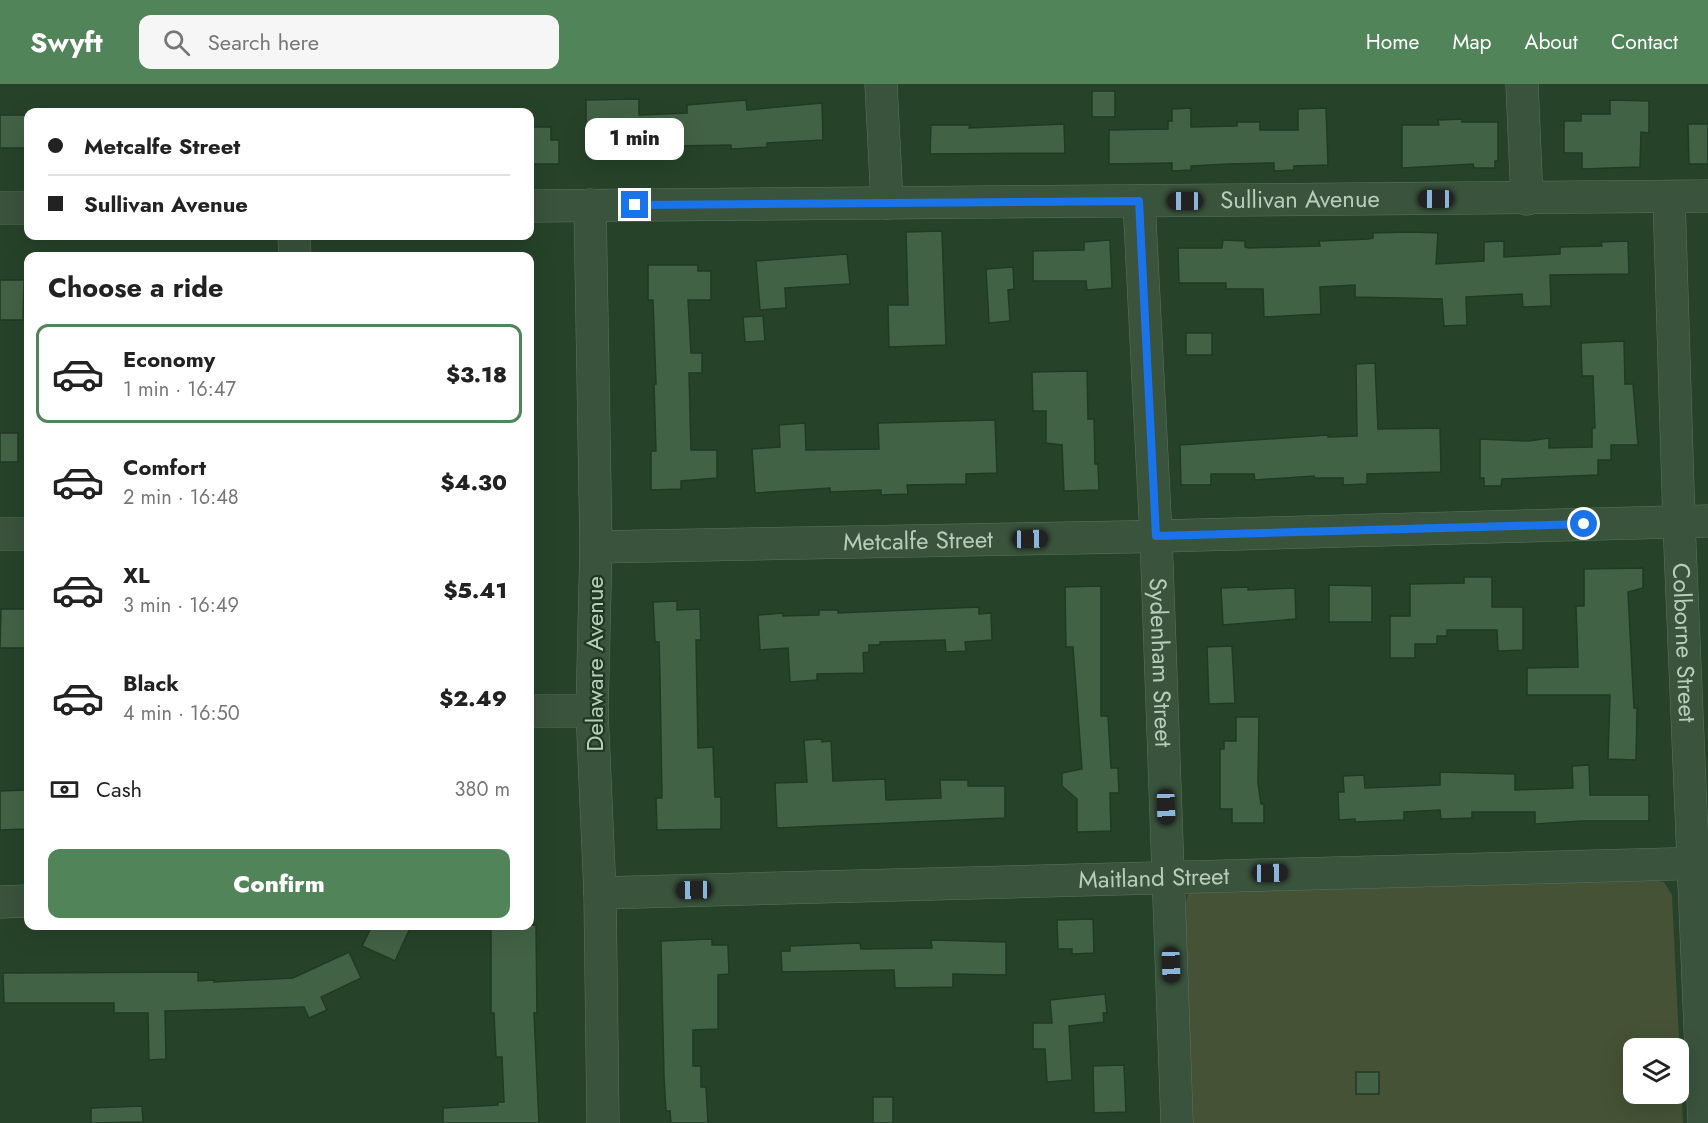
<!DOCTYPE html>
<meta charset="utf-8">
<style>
:root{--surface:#fff;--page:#f6f6f6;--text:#222;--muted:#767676;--line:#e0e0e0;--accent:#528459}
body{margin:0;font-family:Jost,sans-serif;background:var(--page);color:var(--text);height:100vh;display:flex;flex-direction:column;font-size:22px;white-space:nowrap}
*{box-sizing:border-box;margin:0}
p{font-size:20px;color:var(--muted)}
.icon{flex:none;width:33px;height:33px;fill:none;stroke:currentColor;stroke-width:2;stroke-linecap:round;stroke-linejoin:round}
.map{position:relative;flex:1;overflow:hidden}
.panel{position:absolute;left:24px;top:168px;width:510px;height:678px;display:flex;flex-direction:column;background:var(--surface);border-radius:12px;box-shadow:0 6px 24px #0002}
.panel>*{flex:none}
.banner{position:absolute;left:24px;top:24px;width:510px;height:132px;border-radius:12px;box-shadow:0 6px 24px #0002;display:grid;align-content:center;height:132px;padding:0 24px;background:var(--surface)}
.fabs{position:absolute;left:1623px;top:954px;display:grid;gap:12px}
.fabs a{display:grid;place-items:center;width:66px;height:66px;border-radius:12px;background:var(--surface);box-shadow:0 6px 24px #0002;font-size:30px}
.end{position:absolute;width:27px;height:27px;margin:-14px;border:8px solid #1a73e8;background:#fff;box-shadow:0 0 0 3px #fff}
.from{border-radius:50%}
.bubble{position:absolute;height:42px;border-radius:12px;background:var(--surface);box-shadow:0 6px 24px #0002;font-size:20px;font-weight:800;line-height:42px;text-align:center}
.car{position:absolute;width:18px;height:36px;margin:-18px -9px;border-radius:8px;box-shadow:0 0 4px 2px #0007;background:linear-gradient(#222 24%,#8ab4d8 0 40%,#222 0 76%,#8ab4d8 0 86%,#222 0)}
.banner b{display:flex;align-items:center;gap:21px;height:57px;font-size:22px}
.banner b+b{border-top:2px solid var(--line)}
.banner i{width:15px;height:15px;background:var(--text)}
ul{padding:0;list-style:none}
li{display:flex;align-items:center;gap:18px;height:99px;margin:0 12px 9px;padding:0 12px;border:3px solid transparent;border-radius:12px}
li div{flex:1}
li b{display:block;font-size:22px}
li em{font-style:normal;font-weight:800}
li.on{border-color:var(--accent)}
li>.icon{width:54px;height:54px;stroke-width:1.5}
h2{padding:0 24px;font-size:27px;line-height:72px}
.pay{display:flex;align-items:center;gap:15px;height:66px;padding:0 24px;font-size:22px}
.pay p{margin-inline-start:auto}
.primary-button{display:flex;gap:12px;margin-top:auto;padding:12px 24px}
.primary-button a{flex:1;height:69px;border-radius:12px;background:var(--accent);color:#fff;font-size:24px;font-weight:800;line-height:69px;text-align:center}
header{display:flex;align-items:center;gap:36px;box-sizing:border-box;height:84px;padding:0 30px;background:var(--accent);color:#fff}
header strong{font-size:28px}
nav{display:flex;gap:33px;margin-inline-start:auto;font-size:21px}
.search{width:420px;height:54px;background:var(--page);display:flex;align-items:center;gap:15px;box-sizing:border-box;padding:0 21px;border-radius:12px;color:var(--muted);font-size:22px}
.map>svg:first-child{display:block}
</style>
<header>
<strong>Swyft</strong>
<div class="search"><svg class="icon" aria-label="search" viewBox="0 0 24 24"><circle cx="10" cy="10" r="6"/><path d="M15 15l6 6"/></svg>Search here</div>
<nav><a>Home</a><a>Map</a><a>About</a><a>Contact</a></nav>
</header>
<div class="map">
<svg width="1708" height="1039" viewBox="0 0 1708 1039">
<rect width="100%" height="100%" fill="#264329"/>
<path fill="#455235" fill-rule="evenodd" d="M1646,795L1664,798L1672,811L1683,1039H1191L1184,825L1188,810L1207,803ZM1634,964H1678V1010H1634Z"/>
<g fill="#426245" stroke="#213a24" stroke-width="1.5">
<rect x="1092" y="7" width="23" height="26"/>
<polygon points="639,15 639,31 687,29 687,21 746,16 747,26 822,19 823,56 767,59 767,63 731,65 731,61 614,63 614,59 586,59 586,16"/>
<polygon points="1610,16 1649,17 1649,49 1641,48 1640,83 1582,85 1582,69 1564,69 1564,37 1581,37 1581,30 1610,30"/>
<polygon points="1191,24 1191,43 1237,42 1237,38 1260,38 1260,46 1298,46 1298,25 1326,24 1328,81 1294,82 1294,86 1274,87 1274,79 1228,80 1191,82 1191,86 1172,87 1172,79 1109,80 1109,46 1168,45 1168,37 1172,37 1172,25"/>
<rect x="0" y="31" width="28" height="33"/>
<polygon points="1462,35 1462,38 1498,38 1498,77 1495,77 1495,84 1474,84 1473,80 1402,84 1402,41 1439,41 1438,36"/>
<polygon points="1064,40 1065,69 930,70 931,41 970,41 969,44"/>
<polygon points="1688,40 1708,40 1708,80 1689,80"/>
<polygon points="530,43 551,43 551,56 559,56 559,80 530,80"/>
<polygon points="942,147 946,261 889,263 888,221 908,221 906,148"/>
<polygon points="1410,148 1438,149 1436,180 1484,177 1484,158 1504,157 1504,173 1560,170 1560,163 1602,162 1601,158 1628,157 1629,190 1550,191 1551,222 1523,223 1522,210 1466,213 1467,241 1444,242 1442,215 1355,213 1355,201 1320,203 1321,230 1264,233 1263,205 1226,205 1226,199 1179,199 1178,164 1222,164 1223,156 1245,157 1245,163 1249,164 1320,162 1319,157 1369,155 1373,154 1373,149"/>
<polygon points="1110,156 1112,204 1087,206 1086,197 1033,197 1033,167 1084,166 1084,158"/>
<polygon points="847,170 850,200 785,204 786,224 760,226 756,177"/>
<polygon points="648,181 698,181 698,187 711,187 711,216 688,216 691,269 702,269 702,289 689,289 691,366 717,366 717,394 681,397 681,405 651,406 651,367 656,367 654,300 656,300 653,216 648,216"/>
<polygon points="1013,183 1014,205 1008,206 1010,237 989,239 986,185"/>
<polygon points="0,196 24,196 23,236 0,236"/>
<polygon points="763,232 765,257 745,258 743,233"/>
<rect x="1186" y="249" width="26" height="22"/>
<polygon points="1624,257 1625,300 1633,300 1638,361 1611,361 1611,376 1598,376 1598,391 1502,395 1501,402 1484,402 1484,394 1480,394 1480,355 1529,357 1549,354 1549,364 1592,363 1592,344 1595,344 1593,292 1582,292 1581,259"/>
<polygon points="1375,279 1378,345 1440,344 1441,388 1367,390 1367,400 1343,401 1343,394 1314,394 1314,392 1255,396 1254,390 1211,390 1211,401 1181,401 1180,361 1328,351 1328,353 1357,352 1356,280"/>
<polygon points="1087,287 1088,335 1094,335 1095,380 1098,380 1099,406 1064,407 1062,361 1046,359 1046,327 1033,327 1032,288"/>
<polygon points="995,336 997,389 966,390 966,400 907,401 908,410 881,411 881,406 830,408 830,404 755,409 752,365 780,363 779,341 805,339 806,366 879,365 878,339"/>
<rect x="0" y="349" width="18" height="29"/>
<polygon points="1643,484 1643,504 1628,508 1634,624 1637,624 1636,676 1608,675 1610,611 1527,611 1527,584 1578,583 1576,522 1584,522 1584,485"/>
<polygon points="1464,493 1492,493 1492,523 1523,523 1523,566 1498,567 1497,546 1447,546 1447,552 1437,552 1437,560 1415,560 1415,574 1390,574 1390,532 1410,532 1410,500 1464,499"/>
<polygon points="1329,501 1372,502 1372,538 1329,538"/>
<polygon points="1101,502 1101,632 1108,632 1111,684 1118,684 1119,709 1110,709 1111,747 1077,748 1077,715 1062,702 1062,689 1082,685 1073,563 1066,563 1065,503"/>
<polygon points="1248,503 1248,506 1295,504 1296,535 1223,541 1221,504"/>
<polygon points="677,517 677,526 700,525 701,556 696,556 698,664 713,663 715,713 721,713 721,745 657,746 656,714 662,714 660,594 659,558 655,558 653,518"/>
<polygon points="979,523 979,530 991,529 992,556 965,558 966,567 946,568 945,556 880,558 880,561 869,561 869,568 863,569 864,589 817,590 817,596 790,598 788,564 760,566 758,531 783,529 783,532 819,531 819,526 838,526 838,529"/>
<polygon points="1,525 28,525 28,564 0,564"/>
<polygon points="1232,562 1235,619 1209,620 1207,563"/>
<polygon points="1236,633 1259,633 1258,699 1261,720 1264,720 1264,739 1232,739 1232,725 1220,725 1220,665 1224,665 1224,657 1236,657"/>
<polygon points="822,655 822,658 831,657 833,697 885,695 886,716 941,714 940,696 968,696 968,702 1005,702 1005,734 777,744 775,699 807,698 804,656"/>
<polygon points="1589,681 1590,711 1649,711 1649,737 1582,737 1535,740 1535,728 1472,728 1472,734 1441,735 1440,726 1404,728 1404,736 1355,738 1355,735 1339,736 1338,708 1344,708 1343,692 1364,691 1365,704 1440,701 1440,688 1515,690 1515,706 1573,704 1572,682"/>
<polygon points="26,706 27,745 0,746 0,707"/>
<polygon points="1093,835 1094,869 1072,870 1072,865 1058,865 1057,836"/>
<polygon points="536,841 537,929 534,929 539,1039 443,1039 443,1024 498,1021 498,1018 504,1018 502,973 496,973 494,929 491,929 491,842"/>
<polygon points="372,842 411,842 395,877 362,862"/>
<polygon points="712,855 712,861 728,861 729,890 718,891 718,945 693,946 693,982 701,982 701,1003 706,1003 708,1039 671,1039 670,1027 666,1027 664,993 661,857"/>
<polygon points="931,856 1006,858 1006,891 953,890 953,903 895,904 894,886 782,888 781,867 790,867 790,862 860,859 861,865 932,864"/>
<polygon points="349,868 361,894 321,913 327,926 309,934 304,923 165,927 166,975 149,976 148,929 114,929 114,919 4,919 3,889 198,888 198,897 214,896 214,898 293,894"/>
<polygon points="1105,910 1107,929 1103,929 1104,938 1069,942 1072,996 1047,998 1045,965 1033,965 1033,939 1052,939 1050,916"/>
<polygon points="1124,981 1126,1028 1094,1029 1093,982"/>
<rect x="1356" y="988" width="23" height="22"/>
<rect x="873" y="1013" width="20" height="26"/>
<polygon points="142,1022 143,1038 91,1039 91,1024"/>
</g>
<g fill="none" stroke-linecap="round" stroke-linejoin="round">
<g stroke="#5b735e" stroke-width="33">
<g id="minor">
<polyline points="881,0 887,119"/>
<polyline points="1522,0 1527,115"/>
<path id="s1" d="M1669,113L1679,438L1704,1039"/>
<path id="s2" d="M1139,117L1156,452L1177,1039"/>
<polyline points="590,121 596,463 592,627 600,809 603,1039"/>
<path id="s3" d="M530,122L1708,112"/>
<polyline points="0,124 28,124"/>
<polyline points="294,152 295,172"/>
<polyline points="0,450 28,450"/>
<path id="s4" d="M596,463L1126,453L1708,437"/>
<polyline points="530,627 592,627"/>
<path id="s5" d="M600,809L1708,779"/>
<polyline points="0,818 28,817"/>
</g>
</g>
<use href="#minor" stroke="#3a533d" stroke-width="32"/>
</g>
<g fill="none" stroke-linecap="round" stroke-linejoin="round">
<polyline stroke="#1a73e8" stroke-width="8" points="635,121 1139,117 1156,452 1584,440"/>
</g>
<g text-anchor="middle" stroke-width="4.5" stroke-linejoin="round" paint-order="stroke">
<g font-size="24" fill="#b7ccba" stroke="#1f3822">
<text dy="8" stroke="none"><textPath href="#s3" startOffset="770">Sullivan Avenue</textPath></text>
<text dy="8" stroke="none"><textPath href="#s4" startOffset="322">Metcalfe Street</textPath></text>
<text dy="8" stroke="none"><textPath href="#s1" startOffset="446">Colborne Street</textPath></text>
<text dy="8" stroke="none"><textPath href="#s2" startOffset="462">Sydenham Street</textPath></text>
<text transform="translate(595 580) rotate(-90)" y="8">Delaware Avenue</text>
<text dy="8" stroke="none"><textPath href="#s5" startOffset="554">Maitland Street</textPath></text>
</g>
</g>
</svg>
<div class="fabs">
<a><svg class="icon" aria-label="layers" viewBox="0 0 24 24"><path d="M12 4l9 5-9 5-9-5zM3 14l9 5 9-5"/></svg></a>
</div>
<i class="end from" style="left:1584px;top:440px"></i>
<i class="end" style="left:635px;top:121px"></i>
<div class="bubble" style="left:585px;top:34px;width:99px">1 min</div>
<i class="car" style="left:1436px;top:115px;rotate:270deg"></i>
<i class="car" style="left:1185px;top:117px;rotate:270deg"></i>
<i class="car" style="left:1030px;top:455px;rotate:89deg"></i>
<i class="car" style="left:1166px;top:723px;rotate:178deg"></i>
<i class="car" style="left:1270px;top:789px;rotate:89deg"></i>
<i class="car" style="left:694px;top:806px;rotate:269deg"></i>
<i class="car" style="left:1171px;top:881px;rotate:178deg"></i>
<div class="banner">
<b><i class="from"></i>Metcalfe Street</b>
<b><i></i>Sullivan Avenue</b>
</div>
<section class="panel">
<h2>Choose a ride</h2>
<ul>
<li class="on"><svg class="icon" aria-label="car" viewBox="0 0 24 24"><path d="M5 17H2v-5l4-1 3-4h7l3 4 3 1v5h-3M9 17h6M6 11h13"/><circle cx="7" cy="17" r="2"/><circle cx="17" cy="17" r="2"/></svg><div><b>Economy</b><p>1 min · 16:47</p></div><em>$3.18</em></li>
<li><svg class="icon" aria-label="car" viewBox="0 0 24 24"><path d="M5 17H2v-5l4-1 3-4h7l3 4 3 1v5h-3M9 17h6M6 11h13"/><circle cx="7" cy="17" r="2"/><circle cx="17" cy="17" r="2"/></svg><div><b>Comfort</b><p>2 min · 16:48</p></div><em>$4.30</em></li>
<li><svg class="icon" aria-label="car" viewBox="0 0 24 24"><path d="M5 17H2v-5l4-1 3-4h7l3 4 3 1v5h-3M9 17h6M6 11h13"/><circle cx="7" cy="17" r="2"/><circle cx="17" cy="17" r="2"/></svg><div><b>XL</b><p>3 min · 16:49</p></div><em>$5.41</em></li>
<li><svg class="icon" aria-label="car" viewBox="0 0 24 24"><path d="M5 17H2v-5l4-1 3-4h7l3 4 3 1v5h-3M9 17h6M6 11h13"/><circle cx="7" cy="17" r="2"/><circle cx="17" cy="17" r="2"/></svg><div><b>Black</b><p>4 min · 16:50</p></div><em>$2.49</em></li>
</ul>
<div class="pay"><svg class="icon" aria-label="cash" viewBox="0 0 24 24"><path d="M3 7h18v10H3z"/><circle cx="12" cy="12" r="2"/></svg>Cash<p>380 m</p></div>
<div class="primary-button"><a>Confirm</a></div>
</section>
</div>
